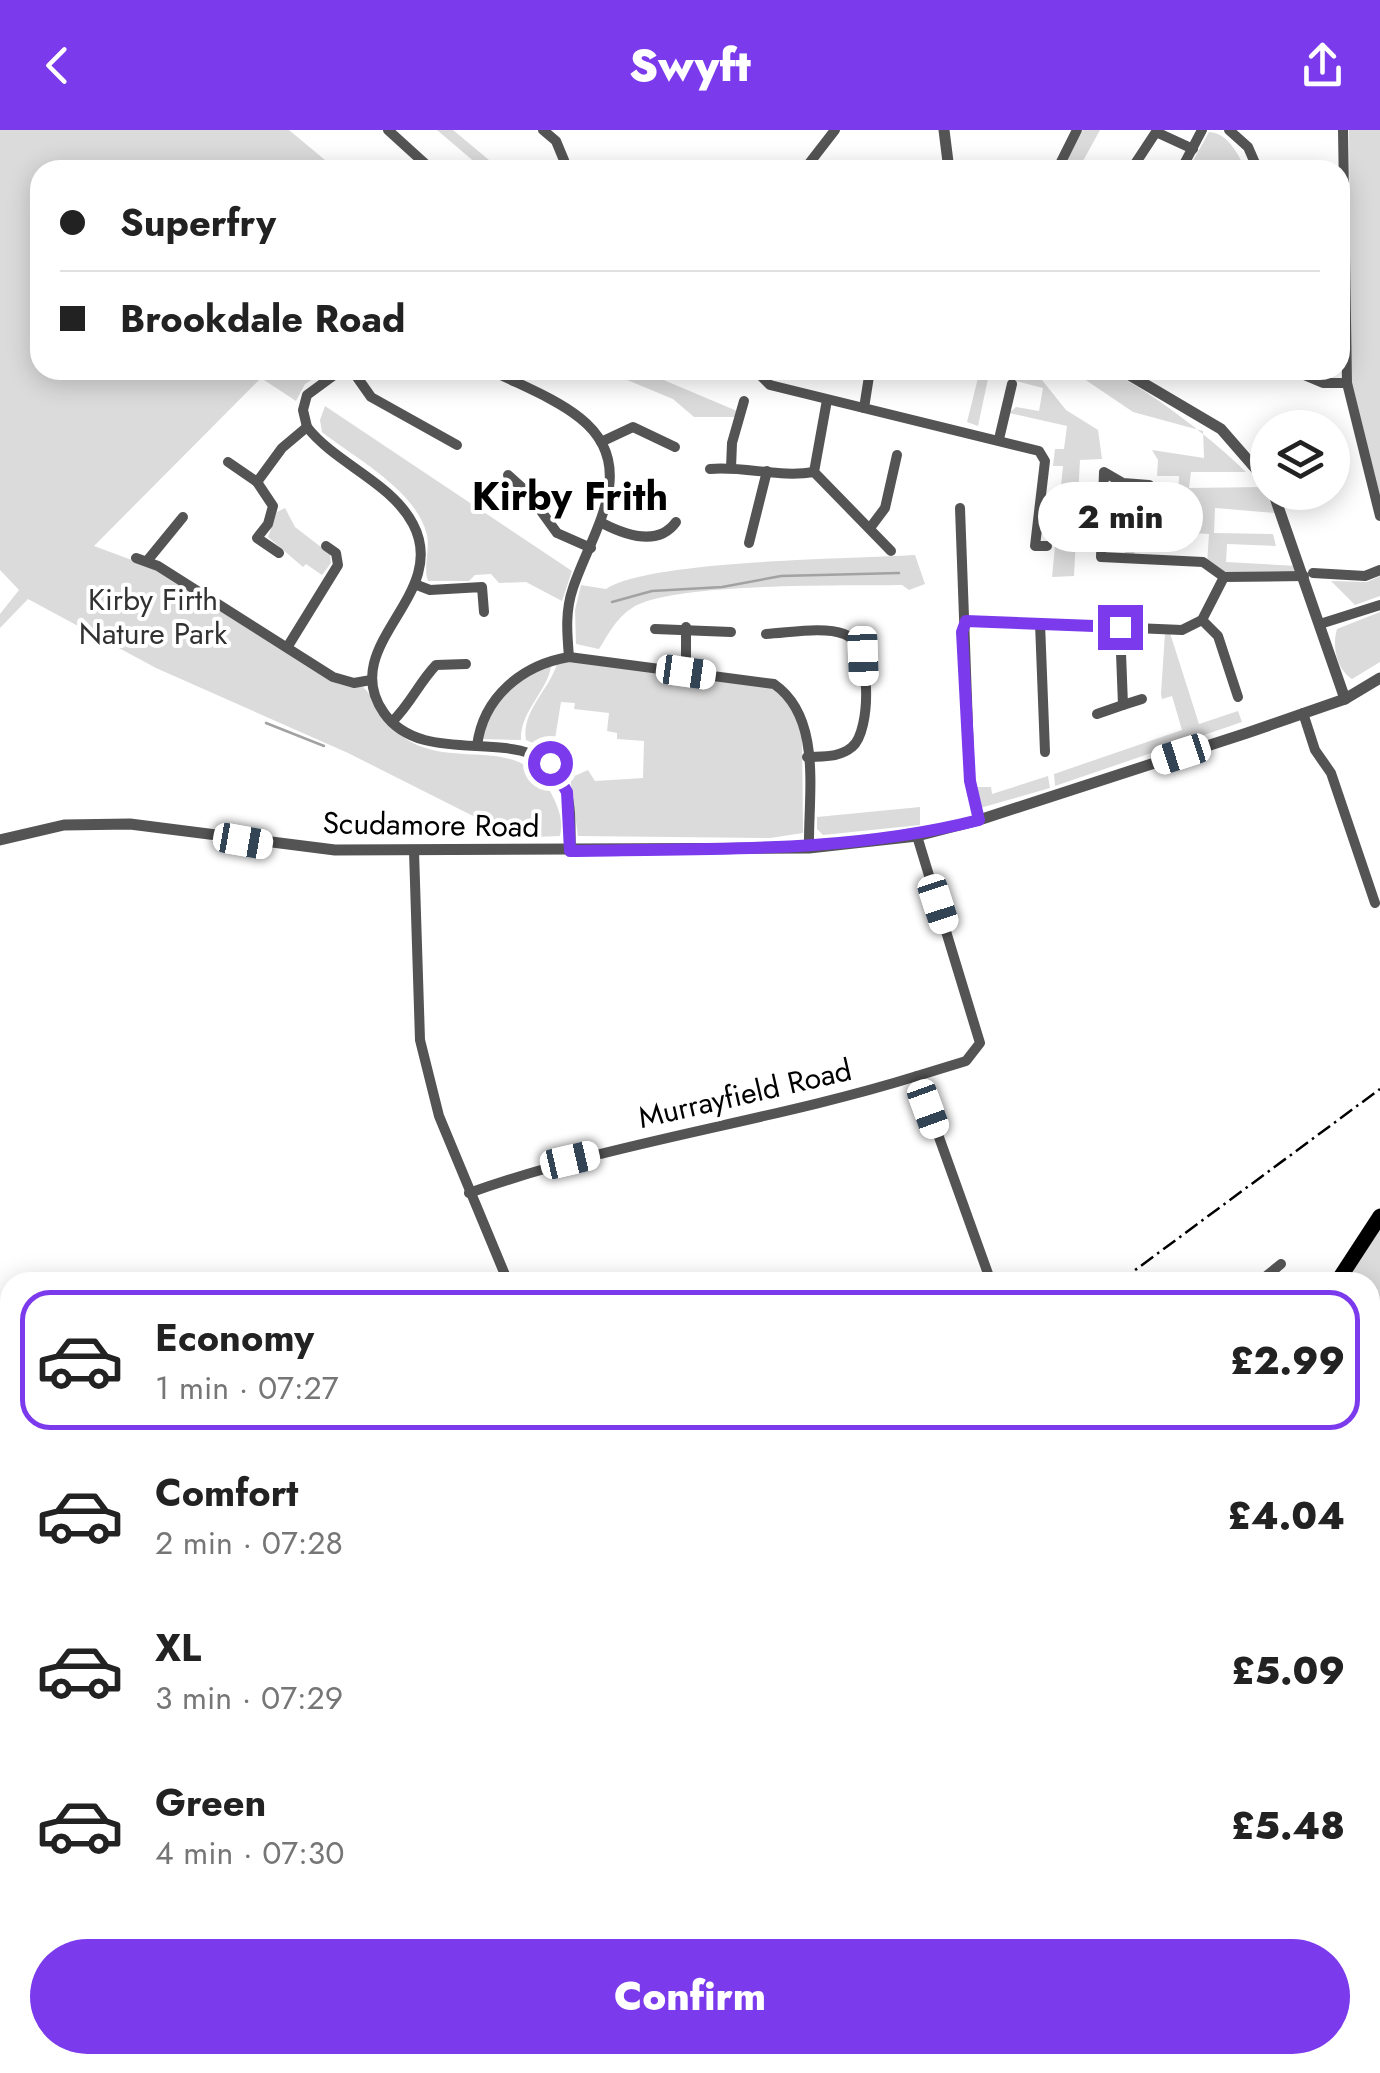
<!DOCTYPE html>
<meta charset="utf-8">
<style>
:root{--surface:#fff;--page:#f2f2f2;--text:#222;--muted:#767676;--line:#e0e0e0;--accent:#7c3aed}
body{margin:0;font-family:Jost,sans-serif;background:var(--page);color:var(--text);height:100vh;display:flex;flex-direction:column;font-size:38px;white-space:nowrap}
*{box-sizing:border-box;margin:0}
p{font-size:32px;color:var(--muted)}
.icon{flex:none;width:55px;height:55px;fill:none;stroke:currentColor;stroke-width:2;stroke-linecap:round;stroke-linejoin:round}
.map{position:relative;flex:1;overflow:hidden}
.side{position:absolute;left:0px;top:1142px;width:1380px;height:802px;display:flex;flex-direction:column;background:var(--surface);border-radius:30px 30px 0 0;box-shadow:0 5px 25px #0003}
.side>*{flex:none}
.hud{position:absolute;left:30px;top:30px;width:1320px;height:220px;border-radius:30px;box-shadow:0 5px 25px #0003;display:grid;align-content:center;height:220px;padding:0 30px;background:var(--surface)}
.tools{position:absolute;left:1250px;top:280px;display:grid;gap:20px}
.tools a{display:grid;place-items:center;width:100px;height:100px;border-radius:50%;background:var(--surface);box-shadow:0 5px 25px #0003;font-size:50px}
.end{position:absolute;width:45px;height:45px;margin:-22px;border:12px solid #7c3aed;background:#fff;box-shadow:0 0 0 5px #fff}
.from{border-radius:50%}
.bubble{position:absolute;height:70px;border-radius:35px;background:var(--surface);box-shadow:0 5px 25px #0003;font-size:32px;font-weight:800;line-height:70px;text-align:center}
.car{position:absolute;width:30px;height:60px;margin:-30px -15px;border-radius:12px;box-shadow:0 0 8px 2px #0007;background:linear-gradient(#fff 24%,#345 0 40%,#fff 0 76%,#345 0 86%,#fff 0)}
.hud b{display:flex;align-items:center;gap:35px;height:95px;font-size:38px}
.hud b+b{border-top:2px solid var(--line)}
.hud i{width:25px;height:25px;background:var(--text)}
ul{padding:18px 0 0;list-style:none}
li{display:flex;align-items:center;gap:30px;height:140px;margin:0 20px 15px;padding:0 10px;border:5px solid transparent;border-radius:30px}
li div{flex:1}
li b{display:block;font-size:38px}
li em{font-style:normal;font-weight:800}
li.on{border-color:var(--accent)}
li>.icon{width:90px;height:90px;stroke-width:1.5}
.button{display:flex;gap:20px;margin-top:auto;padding:20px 30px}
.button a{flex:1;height:115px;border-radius:60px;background:var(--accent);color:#fff;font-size:40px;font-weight:800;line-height:115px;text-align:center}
header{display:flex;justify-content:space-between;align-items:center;height:130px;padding:0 30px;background:var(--accent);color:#fff;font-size:45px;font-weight:800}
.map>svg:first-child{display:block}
</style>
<header><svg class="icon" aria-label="back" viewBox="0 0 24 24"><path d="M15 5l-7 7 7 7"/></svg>Swyft<svg class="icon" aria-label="share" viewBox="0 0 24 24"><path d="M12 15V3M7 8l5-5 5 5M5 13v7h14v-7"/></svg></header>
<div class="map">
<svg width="1380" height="1943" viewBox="0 0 1380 1943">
<rect width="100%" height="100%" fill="#fff"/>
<g fill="#dbdbdb">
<path d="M0,0H289L337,40H40V240H327L305,254L296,271L261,248L94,416L156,439L339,554L363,557C382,576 385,599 413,613C461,638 525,603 554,669C560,682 563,692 560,706L485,709L487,693L348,623L156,538L28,469L0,498V484L19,460L0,440Z"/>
<polygon points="437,0 453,0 501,40 484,40"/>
<polygon points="1083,0 1100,0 1078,40 1062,40"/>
<polygon points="1349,0 1380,0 1380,373 1351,251"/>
<path d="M1209,2C1228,3 1238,24 1246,40H1188Z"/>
<polygon points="603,240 640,240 737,281 735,287 694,287 673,269"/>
<polygon points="980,240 1034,240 1066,280 1098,300 1102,329 1080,330 1074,446 1052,447 1063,336 1053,336 1055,319 1064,319 1067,296 1009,283 1016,277 1039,281 1043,258 989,244 978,296 967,292"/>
<path d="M1071,240C1081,240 1094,238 1103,240C1136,248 1221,316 1246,342H1191L1189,358L1263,357L1276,383L1215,378L1214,403L1273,404L1276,416L1227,414L1226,432L1298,436L1304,446L1224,447L1207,434L1209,404L1136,400L1134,429L1125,427L1128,357L1141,370L1178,371L1179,346H1157L1158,330L1152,320L1204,328L1203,301L1133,282Z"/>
<path d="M325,276L572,441L562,471L526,452L499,453L491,444L475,445L469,451H428C423,438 430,421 427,405C417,361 355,328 322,302L320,290Z"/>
<polygon points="285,378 295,397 330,424 331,433 322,445 306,434 303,437 268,407 277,382"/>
<path d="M915,425L925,454L909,460L902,455C848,456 670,452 632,478C616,488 608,505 599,519L576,514L575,480L581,455L606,459C647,430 853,429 915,425Z"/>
<polygon points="1380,446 1380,466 1355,475 1331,451 1367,452"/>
<path d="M1380,482V532L1352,549C1336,539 1332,515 1337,499Z"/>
<polygon points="1165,503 1170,503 1199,594 1238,581 1242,592 1055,656 1054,644 1182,600 1172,566 1162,569 1161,564"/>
<path d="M552,530C550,561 520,579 521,610L481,609L496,568Z"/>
<path d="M576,530L768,556L784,567L802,598L803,703L770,708L578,706L570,648L588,640L595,651L643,648L644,611L617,609V603L607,601L609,583L574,579L575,573L561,572L554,615L548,620L526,610C521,582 549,560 557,534Z"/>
<polygon points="1048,646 1050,658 980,678 974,657 991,657 992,664"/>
<polygon points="920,677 920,695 823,705 817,699 817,687"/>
<polygon points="1380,1098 1380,1170 1370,1182 1370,1152 1346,1152"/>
<polygon points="1370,1643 1375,1644 1380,1670 1380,1771 1370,1769"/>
<polygon points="74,1935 155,1935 156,1943 68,1943"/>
</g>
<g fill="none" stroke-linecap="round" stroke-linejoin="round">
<g stroke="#a2a2a2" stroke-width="2.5">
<polyline points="612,472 652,461 722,457 781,446 899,443"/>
<polyline points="266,593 324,616"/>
</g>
<g stroke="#545454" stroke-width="10">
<polyline points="388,0 432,40"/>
<polyline points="543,0 556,11 568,40"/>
<polyline points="1229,0 1248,17 1258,40"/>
<polyline points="1343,0 1347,253 1380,386"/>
<polyline points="646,37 647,40"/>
<polyline points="804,40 835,0"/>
<polyline points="1057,40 1077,0"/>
<polyline points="1131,40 1156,2 1193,19"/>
<polyline points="1181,40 1202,0"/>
<path d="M341,240L307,265L303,280L307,297C336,334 391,352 413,394C451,466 336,515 384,583C428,646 542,583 566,661C572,679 570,702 571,721"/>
<polyline points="352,240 371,267 457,315"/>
<path d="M491,240C520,255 555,268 580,288C642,337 591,403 573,458C565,481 567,503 569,527"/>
<polyline points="755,240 770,255 1039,321 1045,331 1035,416 1047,416"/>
<polyline points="1292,240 1323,253 1347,253"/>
<polyline points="827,270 814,342 891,421"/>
<polyline points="864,278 870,240"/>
<polyline points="999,309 1012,254"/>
<polyline points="601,312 633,297 675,317"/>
<polyline points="228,332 257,352"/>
<polyline points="731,338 732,313 744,271"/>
<path d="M710,339C746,336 779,348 814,342"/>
<polyline points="508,345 528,363 557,403 591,418"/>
<polyline points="1149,364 1149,355 1123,353 1104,342 1101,427 1203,432 1224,447 1304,446"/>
<polyline points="960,378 970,651 979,690"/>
<path d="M602,393C625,405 658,417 676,392"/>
<polyline points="870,398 885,378 897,325"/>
<polyline points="749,413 767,341"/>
<polyline points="279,423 257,408 268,394 273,376 257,352 282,318 307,297"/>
<polyline points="136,428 158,436 333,547 354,553 371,550"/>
<polyline points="147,431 183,387"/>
<polyline points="1313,443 1365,446 1380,440"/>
<polyline points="417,455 430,460 482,457 484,482"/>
<polyline points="1202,490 1218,506 1238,567"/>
<polyline points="966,491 1182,500 1202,490 1224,447"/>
<polyline points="1040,493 1045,622"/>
<polyline points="1320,494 1380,475"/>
<polyline points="686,497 686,542"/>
<polyline points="655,499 731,502"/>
<path d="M766,504C789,503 823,496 844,504C872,513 872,601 852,617C839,628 823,626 807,627"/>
<polyline points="288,516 338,435 336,423 326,416"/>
<polyline points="1123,575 1142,569"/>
<polyline points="1303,583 1315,620 1331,643 1375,773"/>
<polyline points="1097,584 1123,575 1120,497"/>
<path d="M392,592C412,572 418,554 436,535L466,534"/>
<path d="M477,616C483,567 522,535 569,527L774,554C823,588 808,665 809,718"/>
<polyline points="917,706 980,913 966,931 917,946 991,1152"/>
<polyline points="414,721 420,910 439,986 508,1152"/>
<path d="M469,1063C615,1011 769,992 917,946"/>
<polyline points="1259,1152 1281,1134"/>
<polyline points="1370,1190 1380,1179"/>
<polyline points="1370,1229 1380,1244"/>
<polyline points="1370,1375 1380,1368"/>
<polyline points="1370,1471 1380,1474"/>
<polyline points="6,1562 10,1562"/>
<polyline points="1370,1603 1380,1606"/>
<polyline points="0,1801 10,1796"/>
<polyline points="198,1935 199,1943"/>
<polyline points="296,1935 297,1943"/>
<polyline points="349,1935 351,1943"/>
<polyline points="511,1935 517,1943"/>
<polyline points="665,1935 666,1943"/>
<polyline points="835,1935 836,1943"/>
<polyline points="941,1935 942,1943"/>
<polyline points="1078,1935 1079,1943"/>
<polyline points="1275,1935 1315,1943"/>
<polyline points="0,1939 4,1943"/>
</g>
<g stroke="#545454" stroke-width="11">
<polyline points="944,0 949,40"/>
<polyline points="1121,240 1221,299 1268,353"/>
<polyline points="1273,362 1345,569"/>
<polyline points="0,710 64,695 130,694 335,720 809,718 917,706 979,690 1247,603 1345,569 1380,548"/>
<polyline points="0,1331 10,1357"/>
<polyline points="1370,1779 1380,1781"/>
</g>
<polyline stroke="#212121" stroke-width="14" points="0,1473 10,1475"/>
<g stroke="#000" stroke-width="15">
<polyline points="1337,1152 1380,1086"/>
<polyline points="532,1943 542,1935"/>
</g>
<g stroke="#000" stroke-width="2.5" stroke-dasharray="15 5 2.5 5" stroke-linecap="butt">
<polyline points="1119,1152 1380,959"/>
<polyline points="0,1734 10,1729"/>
</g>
</g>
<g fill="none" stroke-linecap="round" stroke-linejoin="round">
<path stroke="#7c3aed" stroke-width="12" d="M550,633L567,662L570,721C708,718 845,724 979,690L970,651L962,502L966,491L1120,497"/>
</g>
<g text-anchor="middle" stroke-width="8" stroke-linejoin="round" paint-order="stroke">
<g font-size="30" fill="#323232" stroke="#fff">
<text x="153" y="480">Kirby Firth<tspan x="153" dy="34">Nature Park</tspan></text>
</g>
<g font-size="30" fill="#000" stroke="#fff">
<text transform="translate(431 695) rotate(1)" y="10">Scudamore Road</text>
<text transform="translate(745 964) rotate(-13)" y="10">Murrayfield Road</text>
</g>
<g font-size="40" font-weight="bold" fill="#000" stroke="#fff">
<text x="570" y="380">Kirby Frith</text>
</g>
</g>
</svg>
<div class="tools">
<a><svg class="icon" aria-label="layers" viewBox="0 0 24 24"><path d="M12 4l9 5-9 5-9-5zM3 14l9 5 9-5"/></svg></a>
</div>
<i class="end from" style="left:550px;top:633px"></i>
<i class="end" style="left:1120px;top:497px"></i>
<div class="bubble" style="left:1038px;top:352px;width:165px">2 min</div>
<i class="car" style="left:863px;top:526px;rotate:178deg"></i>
<i class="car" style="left:686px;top:542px;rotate:98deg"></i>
<i class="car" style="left:1181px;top:624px;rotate:252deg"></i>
<i class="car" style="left:243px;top:711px;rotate:100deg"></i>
<i class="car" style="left:938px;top:774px;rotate:162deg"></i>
<i class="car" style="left:928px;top:979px;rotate:160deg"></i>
<i class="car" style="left:570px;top:1030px;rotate:77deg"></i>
<div class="hud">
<b><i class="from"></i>Superfry</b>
<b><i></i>Brookdale Road</b>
</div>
<section class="side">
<ul>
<li class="on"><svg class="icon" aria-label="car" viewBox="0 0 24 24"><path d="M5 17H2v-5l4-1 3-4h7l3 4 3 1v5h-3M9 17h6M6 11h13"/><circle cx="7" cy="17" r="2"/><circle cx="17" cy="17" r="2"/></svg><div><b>Economy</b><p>1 min · 07:27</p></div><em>£2.99</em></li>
<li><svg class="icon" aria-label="car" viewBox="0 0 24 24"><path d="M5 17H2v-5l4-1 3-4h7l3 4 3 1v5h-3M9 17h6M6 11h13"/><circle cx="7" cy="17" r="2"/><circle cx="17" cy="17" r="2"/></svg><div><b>Comfort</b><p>2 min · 07:28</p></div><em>£4.04</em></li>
<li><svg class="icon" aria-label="car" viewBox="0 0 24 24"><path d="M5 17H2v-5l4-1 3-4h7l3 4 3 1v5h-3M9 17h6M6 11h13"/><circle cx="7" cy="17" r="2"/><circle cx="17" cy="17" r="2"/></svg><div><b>XL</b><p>3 min · 07:29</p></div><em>£5.09</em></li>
<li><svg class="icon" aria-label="car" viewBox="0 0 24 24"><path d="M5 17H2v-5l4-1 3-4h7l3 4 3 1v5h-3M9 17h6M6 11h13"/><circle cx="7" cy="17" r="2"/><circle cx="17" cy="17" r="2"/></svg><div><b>Green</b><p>4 min · 07:30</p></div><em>£5.48</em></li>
</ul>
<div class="button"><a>Confirm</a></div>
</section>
</div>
